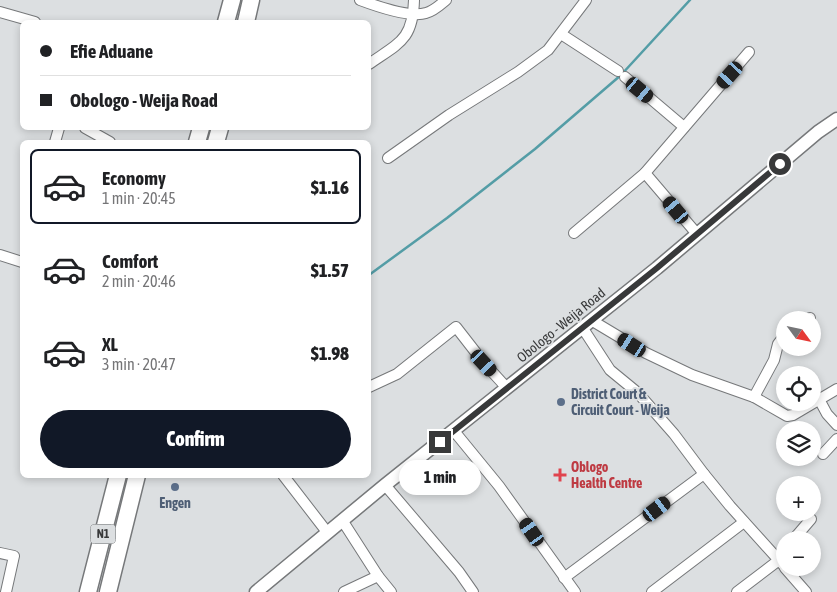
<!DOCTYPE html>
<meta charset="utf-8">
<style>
:root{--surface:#fff;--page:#f2f2f2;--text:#202124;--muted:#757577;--line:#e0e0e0;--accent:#111827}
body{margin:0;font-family:"Asap Condensed",sans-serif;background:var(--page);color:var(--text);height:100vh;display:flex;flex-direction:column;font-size:19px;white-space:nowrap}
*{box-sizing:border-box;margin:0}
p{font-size:16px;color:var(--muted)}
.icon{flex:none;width:28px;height:28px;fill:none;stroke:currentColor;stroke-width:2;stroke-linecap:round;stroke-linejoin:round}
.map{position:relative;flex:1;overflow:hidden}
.side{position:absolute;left:20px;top:140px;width:351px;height:338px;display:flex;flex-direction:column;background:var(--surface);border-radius:8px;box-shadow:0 2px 8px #0003}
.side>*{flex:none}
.guide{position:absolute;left:20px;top:20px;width:351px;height:110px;border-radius:8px;box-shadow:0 2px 8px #0003;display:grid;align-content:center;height:110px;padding:0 20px;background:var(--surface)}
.needle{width:32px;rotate:123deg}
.tools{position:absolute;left:776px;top:311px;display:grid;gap:10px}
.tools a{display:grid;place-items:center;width:45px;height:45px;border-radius:50%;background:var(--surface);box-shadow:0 2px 8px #0003;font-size:25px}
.end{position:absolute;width:22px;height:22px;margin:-11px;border:6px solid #38393a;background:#fff;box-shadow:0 0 0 2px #fff}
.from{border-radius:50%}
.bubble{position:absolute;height:35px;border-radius:18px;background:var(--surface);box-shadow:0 2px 8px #0003;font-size:16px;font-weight:800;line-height:35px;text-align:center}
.car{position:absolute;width:15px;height:30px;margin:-15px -8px;border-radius:6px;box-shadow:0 0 4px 1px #0007;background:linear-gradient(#222 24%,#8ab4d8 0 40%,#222 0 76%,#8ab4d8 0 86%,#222 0)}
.guide b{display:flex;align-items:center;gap:18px;height:48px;font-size:19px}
.guide b+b{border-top:1px solid var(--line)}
.guide i{width:12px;height:12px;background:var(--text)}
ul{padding:9px 0 0;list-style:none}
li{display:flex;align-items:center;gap:15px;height:75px;margin:0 10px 8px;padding:0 10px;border:2px solid transparent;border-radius:8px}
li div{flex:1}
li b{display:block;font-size:19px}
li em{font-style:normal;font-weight:800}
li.on{border-color:var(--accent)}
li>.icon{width:45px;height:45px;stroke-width:1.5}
.cta{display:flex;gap:10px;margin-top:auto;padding:10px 20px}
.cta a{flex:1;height:58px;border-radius:30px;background:var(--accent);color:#fff;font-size:20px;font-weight:800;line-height:58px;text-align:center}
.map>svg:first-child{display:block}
</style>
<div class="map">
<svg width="837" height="592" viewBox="0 0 837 592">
<rect width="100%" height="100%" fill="#dcdfe1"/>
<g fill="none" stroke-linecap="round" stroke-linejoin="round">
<polyline stroke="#549da6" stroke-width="2.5" points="369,275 447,218 535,149 621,75 690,0"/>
<g stroke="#76787a" stroke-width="12">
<g id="minor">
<path d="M360,0C376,6 410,18 426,13C434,11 440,5 446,0"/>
<polyline points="0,12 35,22"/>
<polyline points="561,34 618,71"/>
<path d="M369,64C399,43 413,40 414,0"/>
<polyline points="625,77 684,127"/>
<polyline points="85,128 110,142"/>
<polyline points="55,142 59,128"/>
<polyline points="388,158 449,115 518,72 548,50 586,0"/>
<polyline points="645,173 697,234"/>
<polyline points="574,233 645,173 749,52"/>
<polyline points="0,255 22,262"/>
<polyline points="591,320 646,353 692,375 754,397 787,416 793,415 837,389"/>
<polyline points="808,320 810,318"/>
<polyline points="582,327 610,370 638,393 674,434 704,474 730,506 785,567"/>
<polyline points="369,387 397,374 456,327 484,363 507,388"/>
<polyline points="754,397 774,360 778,344 785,335"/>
<polyline points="820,401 827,414 837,425"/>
<polyline points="454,431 499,486 575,592"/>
<polyline points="823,454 837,439"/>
<polyline points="283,475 327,532"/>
<polyline points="385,485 459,572 473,592"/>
<polyline points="342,520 378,576 391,592"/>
<polyline points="793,540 811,519"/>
<polyline points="0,553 14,556 6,592"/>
<polyline points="785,568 806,592"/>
<polyline points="564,578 704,474"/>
<polyline points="344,592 378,576"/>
<polyline points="652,592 744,522"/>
<polyline points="737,592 779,560"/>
</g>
</g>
<g stroke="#76787a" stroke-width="15">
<polyline id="tertiary" points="256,592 385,485 657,268 818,132 837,119"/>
</g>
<g stroke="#76787a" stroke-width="19">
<g id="trunk">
<polyline points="226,22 232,0"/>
<polyline points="246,22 251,0"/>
<polyline points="197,142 201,128"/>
<polyline points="216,142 220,128"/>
<polyline points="88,592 118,475"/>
<polyline points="108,592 137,475"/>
</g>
</g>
<use href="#minor" stroke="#fff" stroke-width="10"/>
<use href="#tertiary" stroke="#fff" stroke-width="12"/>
<use href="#trunk" stroke="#fff" stroke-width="16"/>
</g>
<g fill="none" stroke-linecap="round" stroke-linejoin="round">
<polyline stroke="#38393a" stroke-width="6" points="440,442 657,268 780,164"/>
</g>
<g fill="#5c6f8a" stroke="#dcdfe1" stroke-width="2">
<circle cx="561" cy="402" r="5"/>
<circle cx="175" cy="487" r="5"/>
</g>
<path fill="#e0444e" stroke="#dcdfe1" stroke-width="2" d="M557.5 467.5h5v5h5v5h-5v5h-5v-5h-5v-5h5z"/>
<g text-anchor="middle" stroke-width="4" stroke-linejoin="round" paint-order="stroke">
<rect fill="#dcdfe1" stroke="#696b6c" stroke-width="1" x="90.5" y="524.5" width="25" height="19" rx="4"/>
<g font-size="12" font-weight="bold" fill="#38393a">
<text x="103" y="538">N1</text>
</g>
<g font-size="14" fill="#38393a" stroke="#dcdfe1">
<text transform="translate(561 325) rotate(-39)" y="5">Obologo - Weija Road</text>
</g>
<g font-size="14" font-weight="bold" fill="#4e5e75" stroke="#dcdfe1" text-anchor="start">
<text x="571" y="399">District Court &amp;<tspan x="571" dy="16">Circuit Court - Weija</tspan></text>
<text x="175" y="508" text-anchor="middle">Engen</text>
</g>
<g font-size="14" font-weight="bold" fill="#be3a42" stroke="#dcdfe1" text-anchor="start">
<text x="571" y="472">Oblogo<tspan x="571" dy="16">Health Centre</tspan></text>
</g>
</g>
</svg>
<div class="tools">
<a><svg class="needle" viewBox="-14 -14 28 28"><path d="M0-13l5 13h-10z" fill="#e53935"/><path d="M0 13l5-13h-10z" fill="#757577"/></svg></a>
<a><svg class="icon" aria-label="locate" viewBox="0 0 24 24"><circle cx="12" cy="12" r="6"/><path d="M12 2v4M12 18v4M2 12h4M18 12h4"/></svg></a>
<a><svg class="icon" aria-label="layers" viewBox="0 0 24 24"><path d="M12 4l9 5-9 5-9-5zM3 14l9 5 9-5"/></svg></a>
<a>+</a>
<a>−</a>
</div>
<i class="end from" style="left:780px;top:164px"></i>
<i class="end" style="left:440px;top:442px"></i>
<div class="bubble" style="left:399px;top:460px;width:82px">1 min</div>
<i class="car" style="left:730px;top:75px;rotate:222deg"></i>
<i class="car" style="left:640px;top:90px;rotate:130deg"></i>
<i class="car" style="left:676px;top:210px;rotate:320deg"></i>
<i class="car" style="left:632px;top:345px;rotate:302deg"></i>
<i class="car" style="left:484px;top:363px;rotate:137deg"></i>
<i class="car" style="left:657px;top:509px;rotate:53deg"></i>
<i class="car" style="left:532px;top:532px;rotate:325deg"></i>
<div class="guide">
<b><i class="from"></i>Efie Aduane</b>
<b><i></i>Obologo - Weija Road</b>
</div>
<section class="side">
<ul>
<li class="on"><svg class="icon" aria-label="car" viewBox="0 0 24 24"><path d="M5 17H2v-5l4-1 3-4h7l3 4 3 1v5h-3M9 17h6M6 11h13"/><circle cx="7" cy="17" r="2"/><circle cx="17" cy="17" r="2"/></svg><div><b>Economy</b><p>1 min · 20:45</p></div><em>$1.16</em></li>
<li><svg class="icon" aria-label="car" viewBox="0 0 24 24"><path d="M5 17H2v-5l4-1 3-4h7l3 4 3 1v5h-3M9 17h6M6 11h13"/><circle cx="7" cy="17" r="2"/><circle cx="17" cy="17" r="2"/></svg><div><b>Comfort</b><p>2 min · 20:46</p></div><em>$1.57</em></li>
<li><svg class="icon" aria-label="car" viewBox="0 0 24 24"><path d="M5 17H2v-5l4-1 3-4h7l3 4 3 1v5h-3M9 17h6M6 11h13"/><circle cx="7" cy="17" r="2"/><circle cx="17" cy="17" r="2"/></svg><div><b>XL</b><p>3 min · 20:47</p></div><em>$1.98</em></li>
</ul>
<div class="cta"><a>Confirm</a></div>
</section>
</div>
